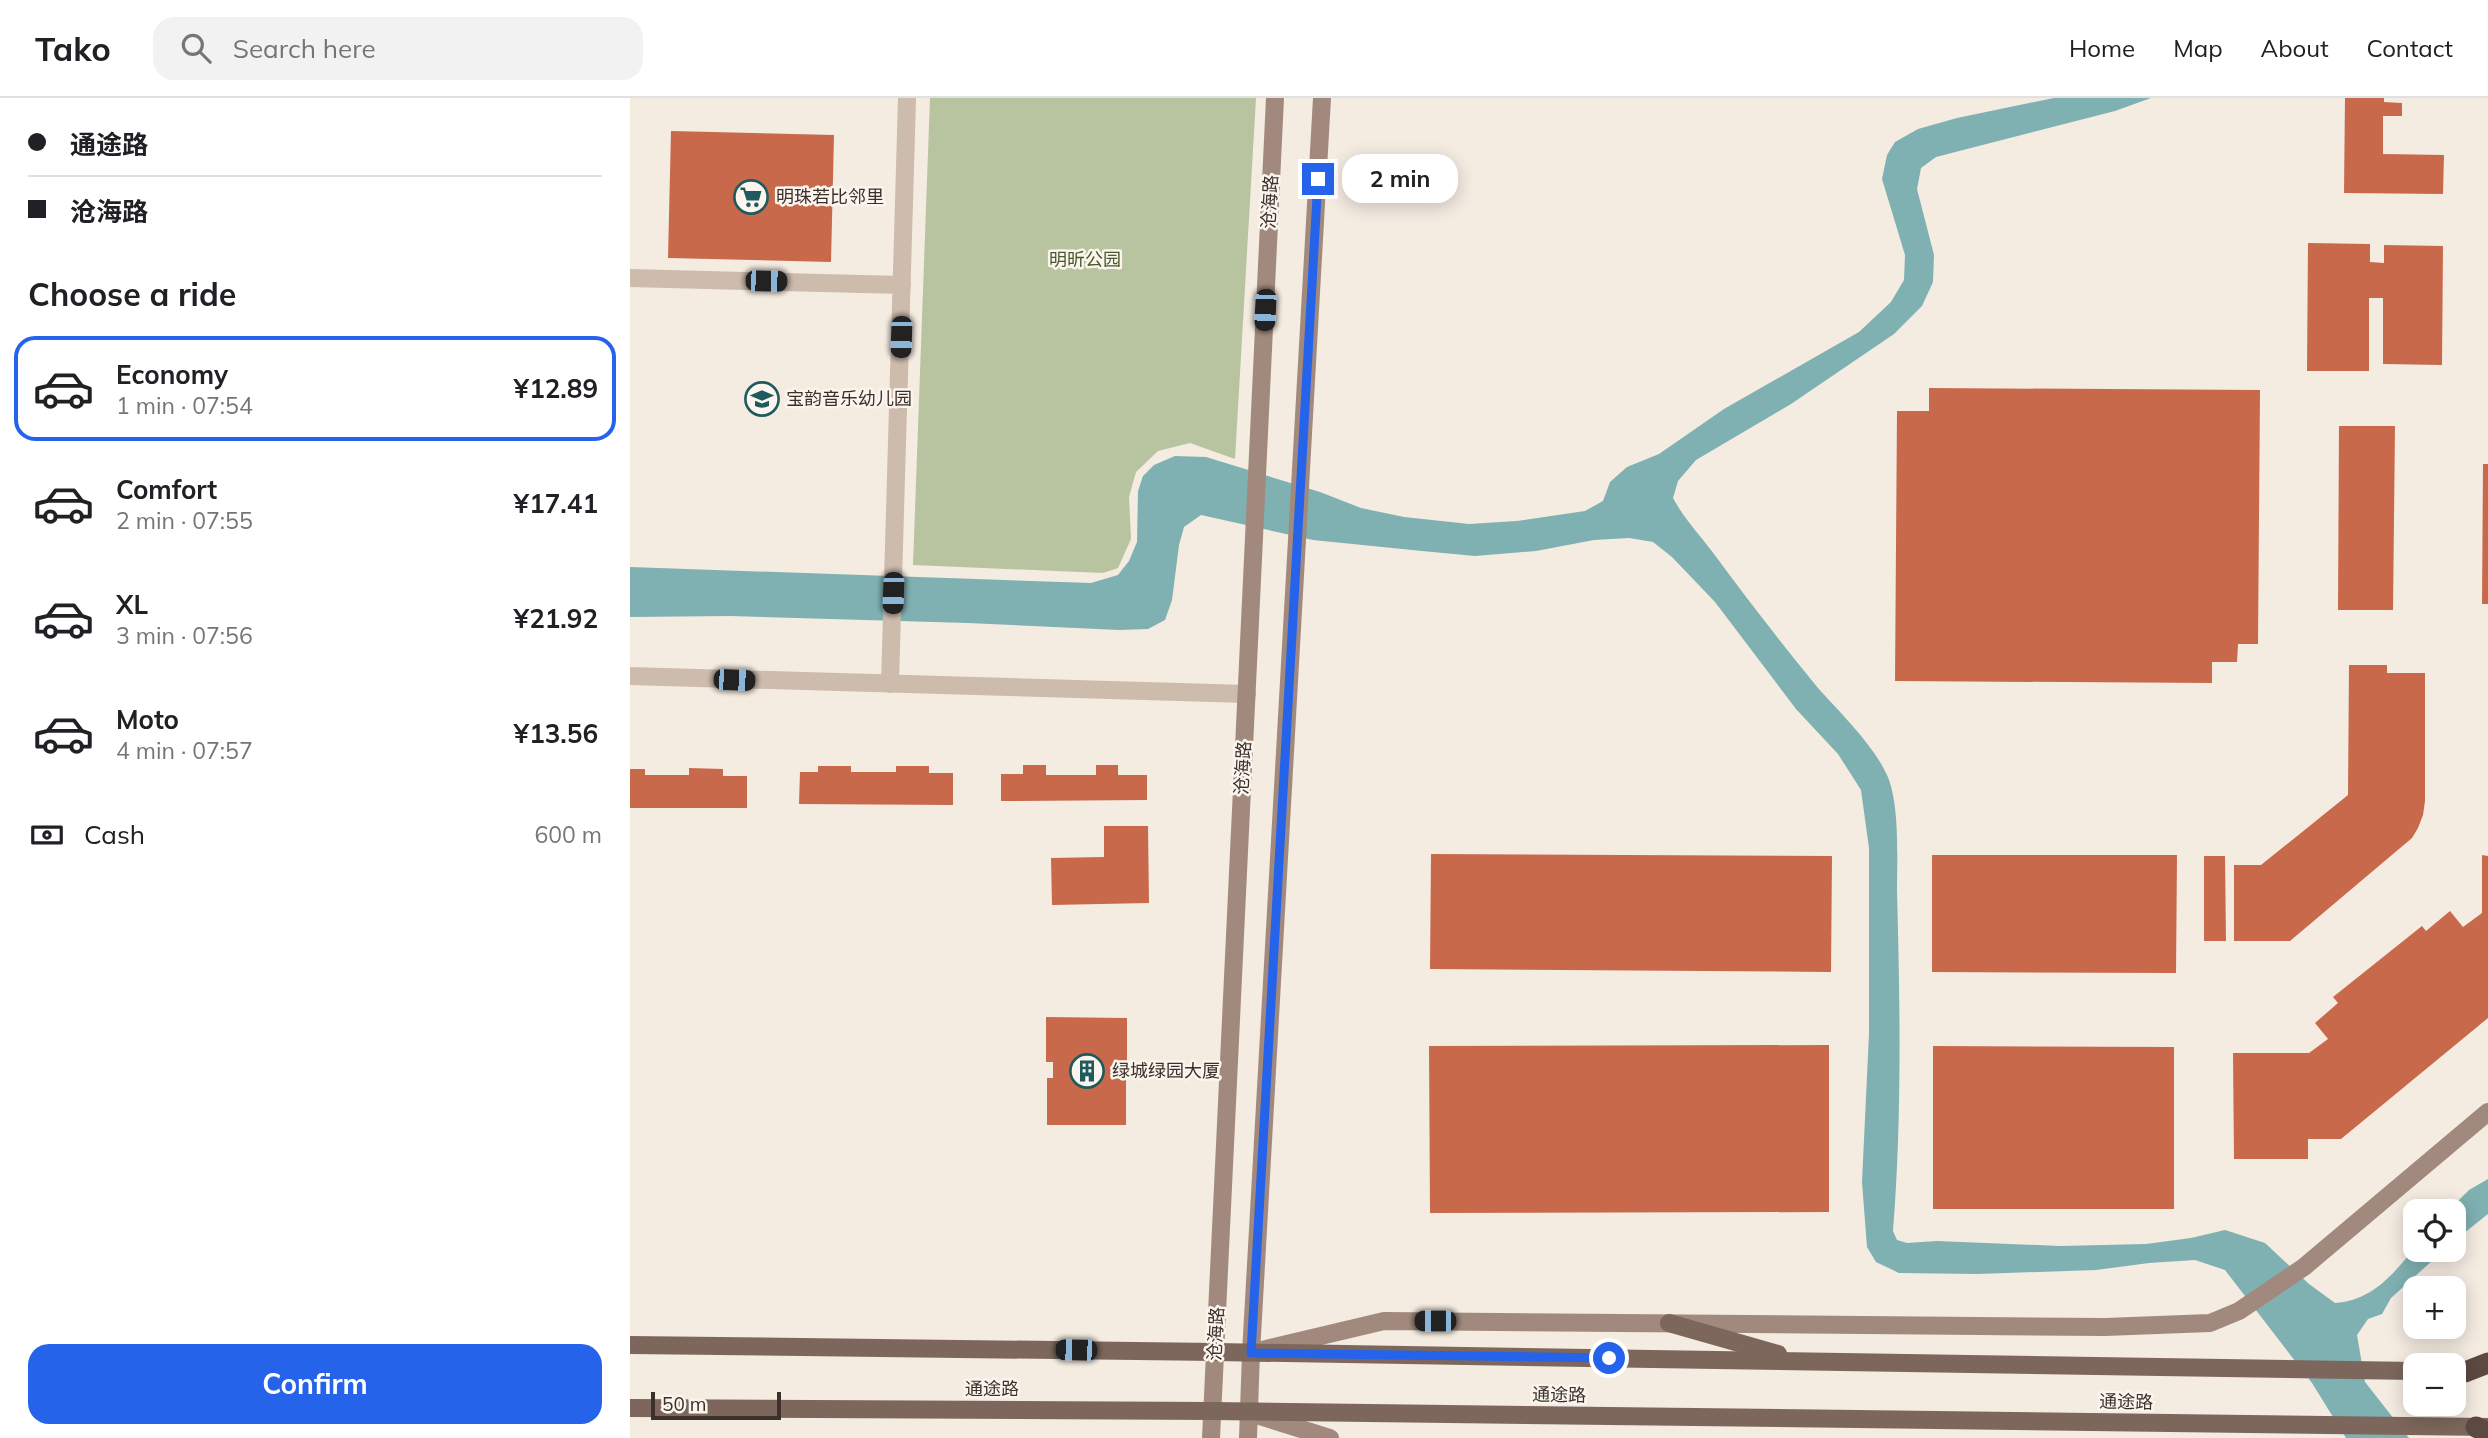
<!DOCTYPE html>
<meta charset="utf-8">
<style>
:root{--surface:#fff;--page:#f2f2f2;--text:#202124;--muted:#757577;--line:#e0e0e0;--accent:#2563eb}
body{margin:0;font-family:Mulish,"Noto Sans SC",sans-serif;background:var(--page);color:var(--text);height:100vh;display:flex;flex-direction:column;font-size:26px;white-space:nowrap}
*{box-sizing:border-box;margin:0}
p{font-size:23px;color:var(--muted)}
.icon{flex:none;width:38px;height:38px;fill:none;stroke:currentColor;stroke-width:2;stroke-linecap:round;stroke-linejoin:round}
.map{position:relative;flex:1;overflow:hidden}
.panel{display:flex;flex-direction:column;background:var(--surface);width:630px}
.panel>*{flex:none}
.guide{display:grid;align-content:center;height:154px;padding:0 28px;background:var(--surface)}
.tools{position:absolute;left:1773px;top:1101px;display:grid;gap:14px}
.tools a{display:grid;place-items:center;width:63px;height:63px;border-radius:14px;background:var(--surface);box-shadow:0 4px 18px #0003;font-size:35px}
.scale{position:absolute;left:21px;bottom:18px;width:130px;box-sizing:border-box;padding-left:7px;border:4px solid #3b302b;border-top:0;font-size:19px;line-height:24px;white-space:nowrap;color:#3b302b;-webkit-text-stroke:5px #fbf5ee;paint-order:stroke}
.end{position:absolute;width:32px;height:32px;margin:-16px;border:9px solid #2563eb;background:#fff;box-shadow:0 0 0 4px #fff}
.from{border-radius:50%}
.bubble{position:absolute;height:49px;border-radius:21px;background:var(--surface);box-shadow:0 4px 18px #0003;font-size:23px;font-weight:700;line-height:49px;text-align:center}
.car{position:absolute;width:21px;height:42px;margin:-21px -10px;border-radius:9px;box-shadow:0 0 5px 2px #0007;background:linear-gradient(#222 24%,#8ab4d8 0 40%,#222 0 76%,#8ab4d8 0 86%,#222 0)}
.guide b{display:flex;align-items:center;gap:24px;height:66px;font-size:26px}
.guide b+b{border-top:2px solid var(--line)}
.guide i{width:18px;height:18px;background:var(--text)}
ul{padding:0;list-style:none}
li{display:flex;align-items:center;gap:21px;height:105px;margin:0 14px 10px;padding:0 14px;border:4px solid transparent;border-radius:21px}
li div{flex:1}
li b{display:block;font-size:26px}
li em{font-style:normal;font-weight:700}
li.active{border-color:var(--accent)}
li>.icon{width:63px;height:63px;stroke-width:1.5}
h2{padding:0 28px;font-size:32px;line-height:84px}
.pay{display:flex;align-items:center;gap:18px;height:77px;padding:0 28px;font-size:26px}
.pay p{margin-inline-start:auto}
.button{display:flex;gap:14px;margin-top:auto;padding:14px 28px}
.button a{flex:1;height:80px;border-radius:21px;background:var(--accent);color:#fff;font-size:28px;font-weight:700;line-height:80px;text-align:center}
header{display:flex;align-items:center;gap:42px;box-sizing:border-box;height:98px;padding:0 35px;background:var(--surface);border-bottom:2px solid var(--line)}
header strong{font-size:33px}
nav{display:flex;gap:38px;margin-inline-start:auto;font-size:24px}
.search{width:490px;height:63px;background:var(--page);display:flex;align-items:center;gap:18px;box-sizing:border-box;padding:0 24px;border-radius:21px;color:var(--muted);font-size:26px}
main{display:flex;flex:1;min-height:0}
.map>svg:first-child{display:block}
</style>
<header>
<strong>Tako</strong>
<div class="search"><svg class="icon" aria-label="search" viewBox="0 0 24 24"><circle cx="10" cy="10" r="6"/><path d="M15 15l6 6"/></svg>Search here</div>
<nav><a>Home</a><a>Map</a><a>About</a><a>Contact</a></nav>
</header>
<main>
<section class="panel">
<div class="guide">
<b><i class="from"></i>通途路</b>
<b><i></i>沧海路</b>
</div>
<h2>Choose a ride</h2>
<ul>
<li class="active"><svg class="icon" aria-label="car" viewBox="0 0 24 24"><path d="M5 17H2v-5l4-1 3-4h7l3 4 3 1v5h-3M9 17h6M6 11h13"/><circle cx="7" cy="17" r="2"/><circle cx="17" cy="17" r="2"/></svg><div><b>Economy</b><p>1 min · 07:54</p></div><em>¥12.89</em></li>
<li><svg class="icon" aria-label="car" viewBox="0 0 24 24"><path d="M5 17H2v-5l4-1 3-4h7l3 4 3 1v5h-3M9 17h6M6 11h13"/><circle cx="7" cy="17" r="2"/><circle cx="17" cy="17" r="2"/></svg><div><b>Comfort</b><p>2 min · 07:55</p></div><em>¥17.41</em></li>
<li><svg class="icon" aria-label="car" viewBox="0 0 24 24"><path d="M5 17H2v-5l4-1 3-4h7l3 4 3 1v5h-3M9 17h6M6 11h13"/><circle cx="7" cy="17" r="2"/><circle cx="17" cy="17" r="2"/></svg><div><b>XL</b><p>3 min · 07:56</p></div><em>¥21.92</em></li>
<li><svg class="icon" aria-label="car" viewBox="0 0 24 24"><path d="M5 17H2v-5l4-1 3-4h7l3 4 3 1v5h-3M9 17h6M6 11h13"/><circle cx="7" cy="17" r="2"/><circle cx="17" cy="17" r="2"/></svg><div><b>Moto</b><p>4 min · 07:57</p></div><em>¥13.56</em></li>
</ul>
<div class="pay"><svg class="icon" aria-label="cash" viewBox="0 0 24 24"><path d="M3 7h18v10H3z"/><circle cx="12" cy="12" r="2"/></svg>Cash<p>600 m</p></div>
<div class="button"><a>Confirm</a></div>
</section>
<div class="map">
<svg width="1858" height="1340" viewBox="0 0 1858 1340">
<rect width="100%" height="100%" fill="#f4ebe1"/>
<polygon fill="#b8c4a0" points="300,0 626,0 605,361 560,345 528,353 506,374 499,399 501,441 488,470 473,475 283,467"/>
<g fill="#7fb0b2">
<path d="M1424,0H1521L1485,13L1306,59L1291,70L1287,91L1304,157L1303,184L1292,208L1264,236L1161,306L1066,362L1048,383L1043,400C1054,421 1070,437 1084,456C1117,501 1152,546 1188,590C1212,617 1242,645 1257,677C1270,706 1267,761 1267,793C1270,906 1272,1021 1263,1133L1267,1142L1277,1145L1307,1143L1430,1148L1516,1146L1561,1140L1595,1132L1635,1145L1679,1186L1705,1205C1743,1202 1762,1177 1785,1150V1152H1814L1761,1200L1752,1216L1738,1221L1727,1237L1735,1284L1779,1340H1716L1682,1285L1595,1172L1565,1162L1519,1165L1466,1172L1347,1176L1269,1175L1246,1164L1237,1149L1232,1084L1239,936V750L1231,692L1208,656L1166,611L1085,504L1042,459L1023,444L999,440L964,442L906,453L845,458L792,453L683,442L571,417L554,429L549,447L542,502L535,522L518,531L489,532L338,525L101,518L0,519V469L461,485L488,477L499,463L507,444L508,393L513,378L524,367L545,358L576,359L690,394L731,410L774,419L839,426L887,423L955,413L973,403L980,384L997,369L1029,356L1094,311L1229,234L1261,204L1274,182L1275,157L1252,81L1257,57L1265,44L1288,31L1327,20Z"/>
<polygon points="1858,1081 1858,1116 1824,1143 1824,1113 1818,1113 1839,1092"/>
</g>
<g fill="#c8694b">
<polygon points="1715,0 1754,0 1754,4 1772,5 1772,18 1753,18 1753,56 1814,57 1813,96 1714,95"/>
<polygon points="41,33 204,37 201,164 38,160"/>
<polygon points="1678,145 1740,146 1740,164 1754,165 1754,147 1813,148 1812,267 1753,266 1753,200 1739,200 1739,273 1677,273"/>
<polygon points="1299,290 1630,292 1628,546 1608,546 1607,564 1582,564 1582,585 1265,583 1267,313 1299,313"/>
<polygon points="1709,328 1765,328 1763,512 1708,512"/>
<polygon points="1853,366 1858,366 1858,506 1852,506"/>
<polygon points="1719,567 1757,567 1757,575 1795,575 1795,703 1793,717 1788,730 1782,740 1660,843 1604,843 1604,767 1631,767 1718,697"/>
<polygon points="393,667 416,667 416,677 466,677 466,667 488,667 488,677 517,677 517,702 371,703 371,676 393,676"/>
<polygon points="188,668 221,668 221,674 266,674 266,668 299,668 299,675 323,675 323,707 169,706 170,674 188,674"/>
<polygon points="59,670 93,671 93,678 117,678 117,710 0,710 0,671 15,671 15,677 59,677"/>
<polygon points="474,728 518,728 519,805 422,807 421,760 474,759"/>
<polygon points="801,756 1202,758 1201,874 800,871"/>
<polygon points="1302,757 1547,757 1546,875 1302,874"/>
<polygon points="1852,757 1858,758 1858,920 1711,1041 1678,1041 1678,1061 1604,1061 1603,955 1679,955 1698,941 1685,925 1708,905 1703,899 1792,828 1796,833 1820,813 1833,829 1852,815"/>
<polygon points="1574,758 1595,758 1596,843 1574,843"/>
<polygon points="416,919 497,920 497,965 491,965 491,980 496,980 496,1027 417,1027 417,980 423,980 423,964 416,964"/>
<polygon points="1199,947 1199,1114 800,1115 799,948"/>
<polygon points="1303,948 1544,949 1544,1111 1303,1111"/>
</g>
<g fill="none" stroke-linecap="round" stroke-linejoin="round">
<g stroke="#cdbbac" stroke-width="18">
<polyline points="0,180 272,187"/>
<polyline points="0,578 617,596"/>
<polyline points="260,586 277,0"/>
</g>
<g stroke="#a18a7d" stroke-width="18">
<polyline points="632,1252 754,1223 1475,1229 1580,1225 1609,1213 1674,1169 1858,1014"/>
<polyline points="623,1316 700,1340"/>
<polyline points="581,1340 645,0"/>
<polyline points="618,1340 621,1255 692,0"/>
</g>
<g stroke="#7d675c" stroke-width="18">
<polyline points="1039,1225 1148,1256"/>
<polyline points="0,1247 586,1254 1785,1273"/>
<polyline points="0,1310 583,1313 1858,1329"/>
</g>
<g stroke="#5c4a42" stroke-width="21">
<polyline points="1835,1274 1858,1265"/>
<polyline points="1846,1329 1858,1335"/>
</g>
</g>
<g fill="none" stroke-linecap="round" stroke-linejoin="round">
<polyline stroke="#2563eb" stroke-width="9" points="688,81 621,1255 979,1260"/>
</g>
<defs>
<g id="supermarket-ring" transform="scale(1.75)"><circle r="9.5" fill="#fbf5ee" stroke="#1f5a5e" stroke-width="1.5"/><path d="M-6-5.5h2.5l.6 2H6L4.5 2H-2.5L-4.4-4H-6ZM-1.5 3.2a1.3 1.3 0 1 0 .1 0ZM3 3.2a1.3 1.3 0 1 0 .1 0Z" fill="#1f5a5e"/></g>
<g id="school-ring" transform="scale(1.75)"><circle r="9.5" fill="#fbf5ee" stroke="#1f5a5e" stroke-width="1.5"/><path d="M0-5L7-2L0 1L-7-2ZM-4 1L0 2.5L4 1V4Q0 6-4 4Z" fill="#1f5a5e"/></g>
<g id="building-ring" transform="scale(1.75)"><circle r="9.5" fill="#fbf5ee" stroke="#1f5a5e" stroke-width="1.5"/><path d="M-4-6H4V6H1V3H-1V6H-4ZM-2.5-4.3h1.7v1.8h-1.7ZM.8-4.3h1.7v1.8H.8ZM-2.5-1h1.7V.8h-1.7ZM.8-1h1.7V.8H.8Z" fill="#1f5a5e"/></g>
</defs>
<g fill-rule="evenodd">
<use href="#supermarket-ring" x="121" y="99"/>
<use href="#school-ring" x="132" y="301"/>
<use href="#building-ring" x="457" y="973"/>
</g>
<g text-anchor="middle" stroke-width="5" stroke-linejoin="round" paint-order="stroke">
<g font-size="18" fill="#3b302b" stroke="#fbf5ee" text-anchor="start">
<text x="146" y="105">明珠若比邻里</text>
<text x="156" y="307">宝韵音乐幼儿园</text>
<text x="482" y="979">绿城绿园大厦</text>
</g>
<g font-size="18" fill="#3b302b" stroke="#fbf5ee">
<text transform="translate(640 104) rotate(-87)" y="6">沧海路</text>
<text transform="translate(613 670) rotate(-87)" y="6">沧海路</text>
<text transform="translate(586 1236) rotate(-87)" y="6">沧海路</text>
<text x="362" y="1297">通途路</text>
<text transform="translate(929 1297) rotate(1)" y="6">通途路</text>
<text transform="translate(1496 1304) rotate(1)" y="6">通途路</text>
</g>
<g font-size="18" fill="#4a5a2e" stroke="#fbf5ee">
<text x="455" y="168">明昕公园</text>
</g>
</g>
</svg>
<div class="tools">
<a><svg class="icon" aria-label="locate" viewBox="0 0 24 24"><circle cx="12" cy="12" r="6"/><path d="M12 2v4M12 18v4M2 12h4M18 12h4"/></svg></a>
<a>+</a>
<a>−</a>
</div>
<div class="scale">50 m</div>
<i class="end from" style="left:979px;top:1260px"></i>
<i class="end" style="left:688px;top:81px"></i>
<div class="bubble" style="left:712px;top:56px;width:116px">2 min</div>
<i class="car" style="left:136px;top:183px;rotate:91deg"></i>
<i class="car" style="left:635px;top:212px;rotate:183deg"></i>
<i class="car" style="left:271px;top:239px;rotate:182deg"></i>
<i class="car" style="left:263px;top:495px;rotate:182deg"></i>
<i class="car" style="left:104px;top:582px;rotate:92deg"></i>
<i class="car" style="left:805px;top:1223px;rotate:270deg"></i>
<i class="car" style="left:446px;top:1252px;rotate:271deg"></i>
</div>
</main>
